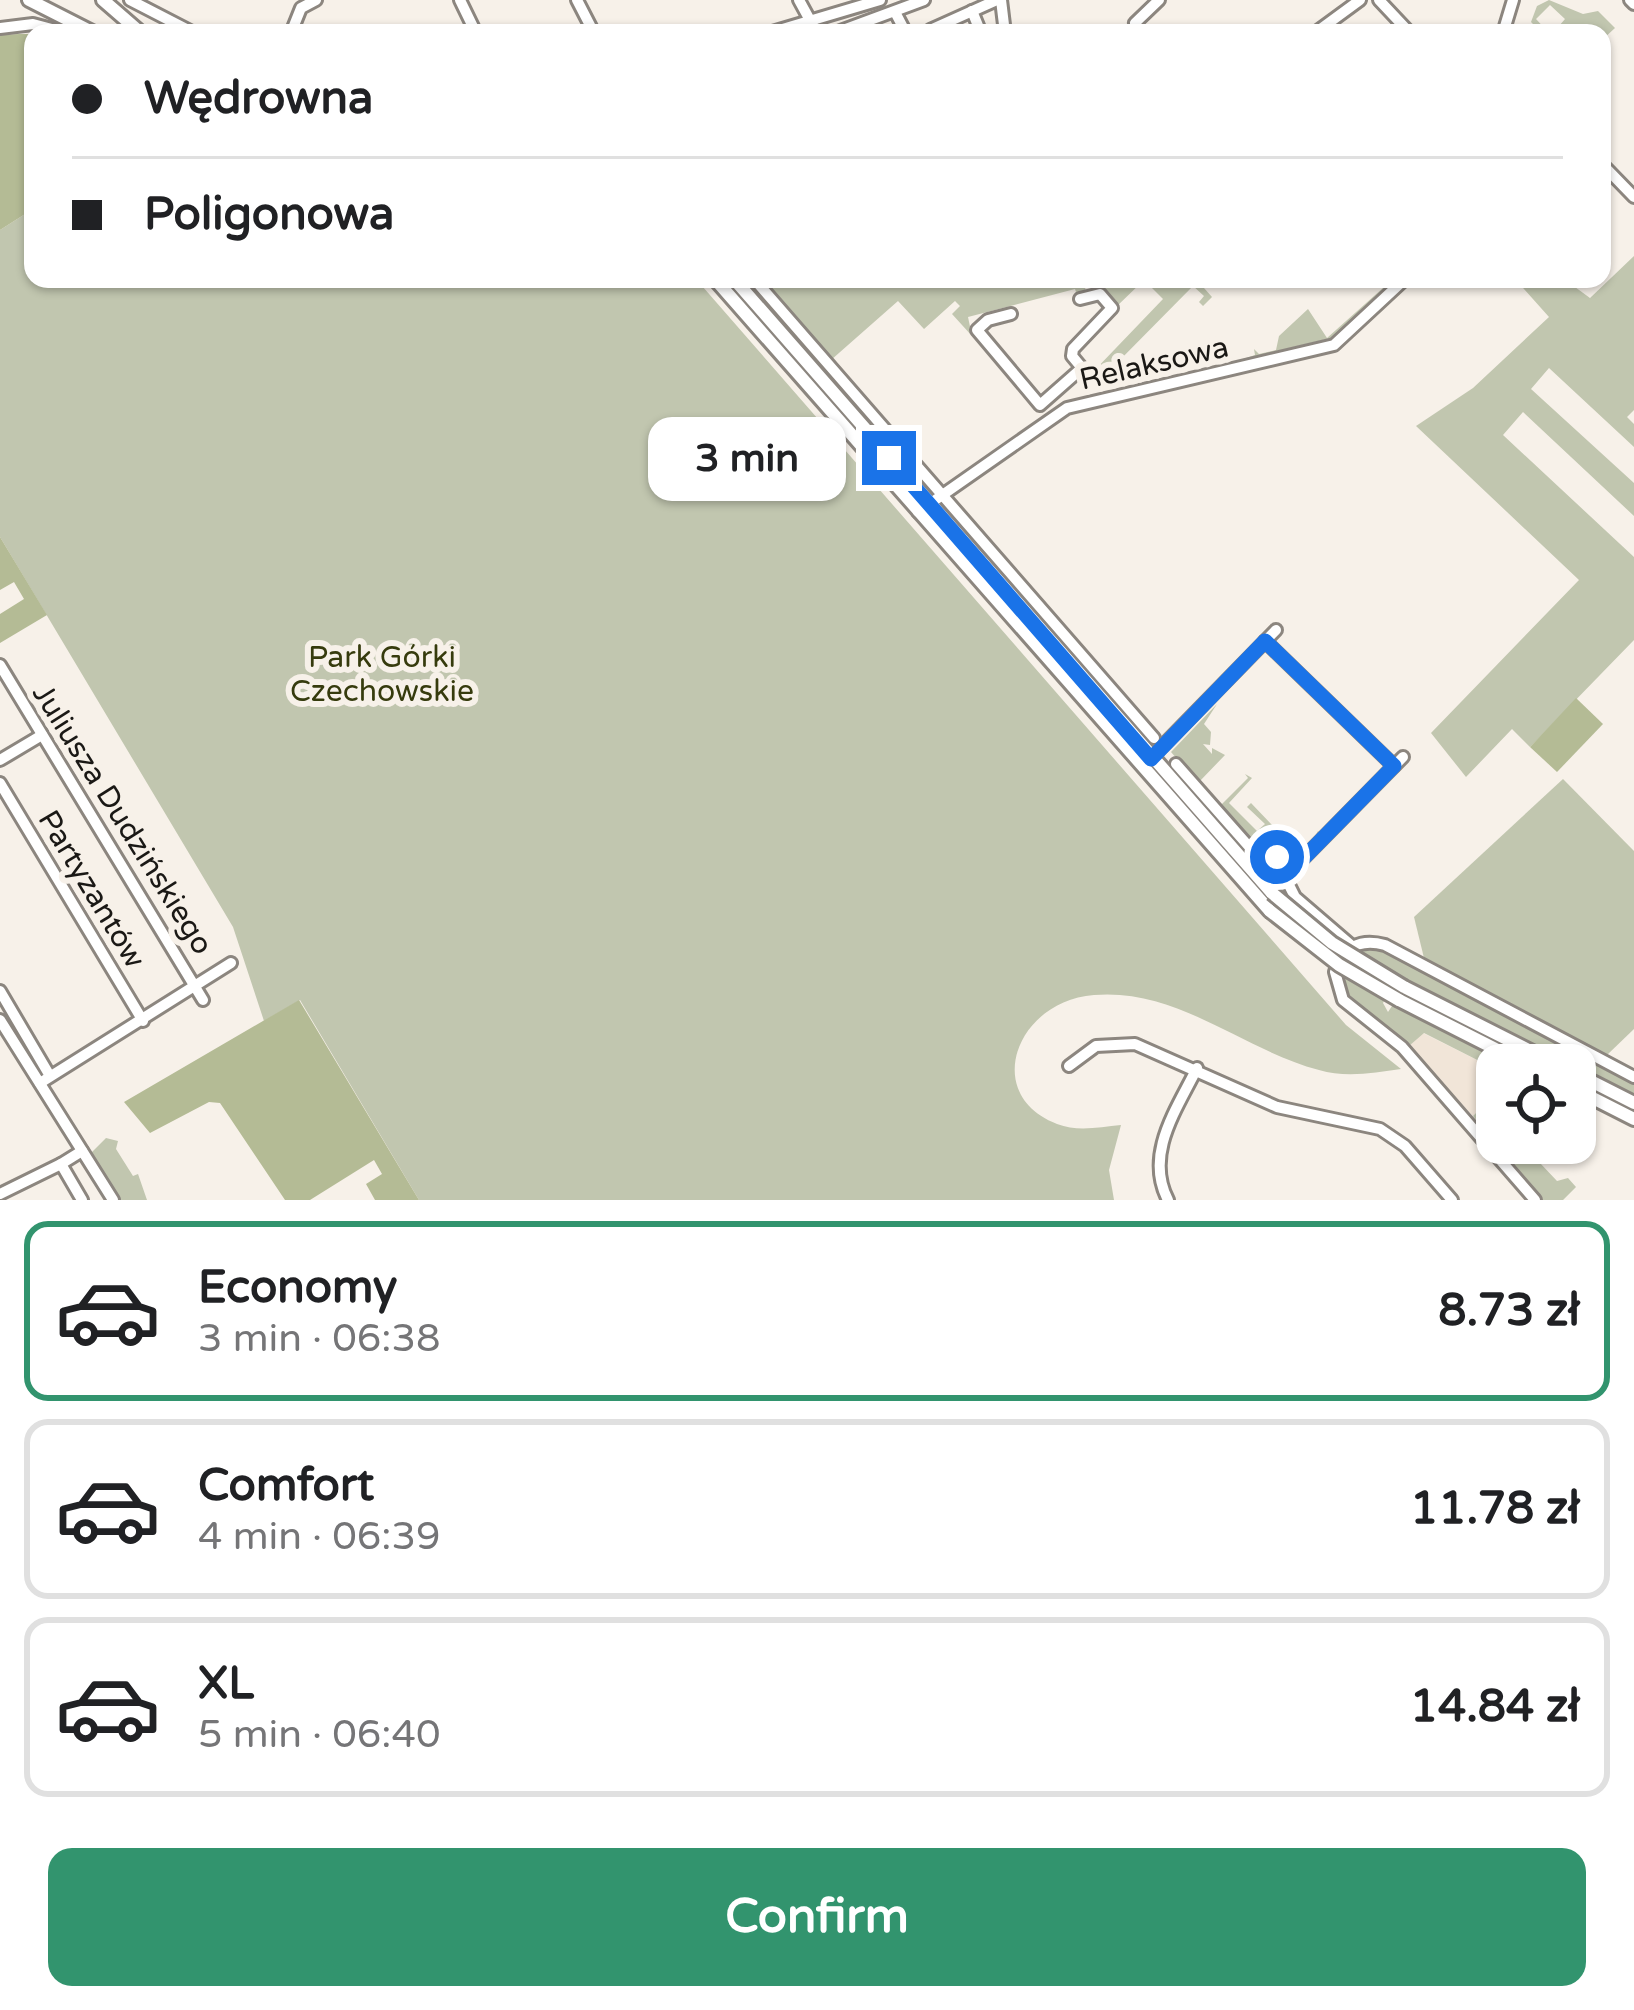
<!DOCTYPE html>
<meta charset="utf-8">
<style>
:root{--surface:#fff;--page:#f6f6f6;--text:#202124;--muted:#757577;--line:#e0e0e0;--accent:#32946e}
body{margin:0;font-family:"Varela Round",sans-serif;background:var(--page);color:var(--text);height:100vh;display:flex;flex-direction:column;font-size:45px;white-space:nowrap}
*{box-sizing:border-box;margin:0}
p{font-size:39px;color:var(--muted)}
.icon{flex:none;width:66px;height:66px;fill:none;stroke:currentColor;stroke-width:2;stroke-linecap:round;stroke-linejoin:round}
.map{position:relative;height:1200px;overflow:hidden}
.panel{display:flex;flex-direction:column;background:var(--surface);flex:1}
.panel>*{flex:none}
.hud{position:absolute;left:24px;top:24px;width:1587px;height:264px;border-radius:24px;box-shadow:0 3px 9px #0004;display:grid;align-content:center;height:264px;padding:0 48px;background:var(--surface)}
.fabs{position:absolute;left:1476px;top:1044px;display:grid;gap:24px}
.fabs a{display:grid;place-items:center;width:120px;height:120px;border-radius:24px;background:var(--surface);box-shadow:0 3px 9px #0004;font-size:60px}
.end{position:absolute;width:54px;height:54px;margin:-27px;border:15px solid #1a73e8;background:#fff;box-shadow:0 0 0 6px #fff}
.from{border-radius:50%}
.bubble{position:absolute;height:84px;border-radius:24px;background:var(--surface);box-shadow:0 3px 9px #0004;font-size:39px;font-weight:700;line-height:84px;text-align:center}
.hud b{display:flex;align-items:center;gap:42px;height:114px;font-size:45px}
.hud b+b{border-top:3px solid var(--line)}
.hud i{width:30px;height:30px;background:var(--text)}
ul{padding:21px 0 0;list-style:none}
li{display:flex;align-items:center;gap:36px;height:180px;margin:0 24px 18px;padding:0 24px;border:6px solid var(--line);border-radius:24px}
li div{flex:1}
li b{display:block;font-size:45px}
li em{font-style:normal;font-weight:700}
li.current{border-color:var(--accent)}
li>.icon{width:108px;height:108px;stroke-width:1.5}
.button{display:flex;gap:24px;margin-top:auto;padding:24px 48px}
.button a{flex:1;height:138px;border-radius:24px;background:var(--accent);color:#fff;font-size:48px;font-weight:700;line-height:138px;text-align:center}
.map>svg:first-child{display:block}
</style>
<div class="map">
<svg width="1634" height="1200" viewBox="0 0 1634 1200">
<rect width="100%" height="100%" fill="#f7f1e9"/>
<polygon fill="#f1e5d8" points="1423,1033 1497,1070 1497,1092 1473,1116 1409,1046"/>
<g fill="#c1c6af">
<polygon points="1549,0 1583,14 1598,11 1615,28 1602,40 1602,33 1553,33 1565,19 1550,5 1536,19 1549,33 1542,33 1531,22 1537,6"/>
<path d="M33,209V279H696L1346,1025L1401,1069C1374,1073 1345,1078 1319,1070C1242,1050 1179,988 1094,995C1016,1001 981,1095 1057,1124C1078,1132 1099,1127 1121,1125L1109,1170L1114,1200H419L300,1000L264,1021L233,927L0,537V230Z"/>
<polygon points="1634,256 1634,410 1627,417 1634,424 1634,447 1549,368 1531,389 1634,483 1634,516 1523,412 1503,435 1634,557 1634,640 1530,747 1512,729 1466,777 1431,733 1579,580 1416,426 1473,388 1549,317 1515,279 1564,279 1590,298"/>
<polygon points="1196,279 1212,297 1203,306 1199,302 1204,296 1193,286 1112,368 1108,365 1104,376 1083,381 1080,377 1092,373 1163,299 1144,280 1115,308 1093,285 1085,287 1086,293 1077,295 1075,289 968,317 972,336 952,314 960,306 955,301 924,329 898,301 831,360 762,281"/>
<polygon points="1393,279 1335,337 1240,360 1255,355 1254,349 1259,354 1276,350 1279,336 1308,309 1327,338"/>
<polygon points="1217,704 1204,724 1211,732 1210,745 1203,744 1212,754 1212,748 1225,755 1198,783 1171,752"/>
<polygon points="1245,774 1252,778 1229,803 1257,831 1265,824 1247,807 1251,803 1296,850 1309,848 1318,831 1322,836 1292,861 1278,850 1268,862 1219,807 1248,778"/>
<polygon points="1563,779 1634,851 1634,1029 1607,1055 1424,958 1414,917"/>
<path d="M1375,946L1634,1080V1099L1396,977L1383,1003L1388,1012L1394,1003L1518,1065H1497V1070L1424,1033L1409,1046L1344,996C1338,966 1344,953 1375,946Z"/>
<polygon points="1497,1092 1497,1143 1545,1143 1540,1163 1557,1181 1568,1178 1576,1187 1563,1200 1542,1200 1473,1116"/>
<polygon points="106,1138 118,1141 116,1149 133,1176 138,1174 147,1200 120,1200 91,1153"/>
</g>
<g fill="#b4bb95">
<polygon points="33,33 33,209 0,230 0,35 38,33"/>
<polygon points="0,537 47,615 0,643 0,614 24,599 14,582 0,590"/>
<polygon points="1576,698 1603,724 1557,772 1530,747"/>
<polygon points="299,1000 419,1200 375,1200 366,1184 382,1174 374,1160 310,1200 285,1200 220,1103 209,1102 150,1133 124,1102"/>
</g>
<g fill="none" stroke-linecap="round" stroke-linejoin="round">
<g stroke="#8c867f" stroke-width="16">
<g id="minor">
<polyline points="130,0 194,33"/>
<polyline points="460,0 476,33"/>
<polyline points="577,0 594,33"/>
<polyline points="799,0 817,33"/>
<polyline points="1001,0 1005,33"/>
<polyline points="1379,0 1410,33"/>
<polyline points="1630,0 1634,4"/>
<polyline points="972,11 981,33"/>
<polyline points="895,12 906,33"/>
<polyline points="0,28 33,24 67,33"/>
<polyline points="930,30 997,0"/>
<polyline points="291,33 301,8 316,0"/>
<polyline points="769,33 880,0"/>
<polyline points="835,33 924,0"/>
<polyline points="1140,33 1135,23 1159,0"/>
<polyline points="1315,33 1360,0"/>
<polyline points="1503,33 1513,0"/>
<polyline points="1602,164 1634,197"/>
<polyline points="754,279 1154,738"/>
<polyline points="1011,314 988,320 977,330 1040,405 1082,368 1072,356 1073,349 1112,308 1100,294 1080,299"/>
<polyline points="918,512 1067,408 1334,345 1405,279"/>
<polyline points="1265,641 1394,766"/>
<polyline points="0,665 203,1000"/>
<polyline points="0,760 42,735"/>
<polyline points="1147,762 1276,630"/>
<polyline points="1176,764 1267,867 1285,877 1295,897 1352,946"/>
<polyline points="0,783 143,1021"/>
<polyline points="1285,877 1403,757"/>
<polyline points="0,991 50,1076"/>
<polyline points="0,1020 113,1200"/>
<polyline points="1069,1066 1096,1046 1135,1044 1277,1107 1380,1129 1405,1146 1452,1200"/>
<polyline points="40,1083 231,963"/>
<polyline points="82,1151 61,1164 82,1200"/>
<polyline points="0,1194 61,1164"/>
<path d="M1168,1200C1144,1154 1177,1109 1197,1068"/>
<path d="M1535,1200L1402,1047L1343,1000L1335,972C1343,947 1360,938 1385,945L1634,1077"/>
</g>
</g>
<g stroke="#8c867f" stroke-width="18">
<g id="major">
<polyline points="29,0 94,33"/>
<polyline points="103,0 141,33"/>
<polyline points="715,279 1270,911"/>
<polyline points="734,279 1272,893"/>
<polyline points="1404,987 1558,1065"/>
<polyline points="1399,1000 1527,1065"/>
<polyline points="1575,1073 1634,1103"/>
<polyline points="1575,1089 1634,1119"/>
</g>
</g>
<use href="#minor" stroke="#fff" stroke-width="10"/>
<use href="#major" stroke="#fff" stroke-width="12"/>
<g stroke="#8c867f" stroke-width="18" stroke-linecap="butt">
<g id="major-bridge">
<polyline points="1272,893 1332,943 1404,987"/>
<polyline points="1270,911 1339,965 1399,1000"/>
</g>
</g>
<use href="#major-bridge" stroke="#fff" stroke-width="12"/>
</g>
<g fill="none" stroke-linecap="round" stroke-linejoin="round">
<polyline stroke="#1a73e8" stroke-width="15" points="889,458 1151,759 1265,641 1394,766 1285,877 1268,867 1277,857"/>
</g>
<g text-anchor="middle" stroke-width="12" stroke-linejoin="round" paint-order="stroke">
<g font-size="30" fill="#1a1815" stroke="#f7f1e9">
<text transform="translate(1154 363) rotate(-13)" y="10">Relaksowa</text>
<text transform="translate(123 819) rotate(58)" y="10">Juliusza Dudzińskiego</text>
<text transform="translate(92 889) rotate(59)" y="10">Partyzantów</text>
</g>
<g font-size="30" fill="#363b0d" stroke="#f7f1e9">
<text x="382" y="667">Park Górki<tspan x="382" dy="34">Czechowskie</tspan></text>
</g>
</g>
</svg>
<div class="fabs">
<a><svg class="icon" aria-label="locate" viewBox="0 0 24 24"><circle cx="12" cy="12" r="6"/><path d="M12 2v4M12 18v4M2 12h4M18 12h4"/></svg></a>
</div>
<i class="end from" style="left:1277px;top:857px"></i>
<i class="end" style="left:889px;top:458px"></i>
<div class="bubble" style="left:648px;top:417px;width:198px">3 min</div>
<div class="hud">
<b><i class="from"></i>Wędrowna</b>
<b><i></i>Poligonowa</b>
</div>
</div>
<section class="panel">
<ul>
<li class="current"><svg class="icon" aria-label="car" viewBox="0 0 24 24"><path d="M5 17H2v-5l4-1 3-4h7l3 4 3 1v5h-3M9 17h6M6 11h13"/><circle cx="7" cy="17" r="2"/><circle cx="17" cy="17" r="2"/></svg><div><b>Economy</b><p>3 min · 06:38</p></div><em>8.73 zł</em></li>
<li><svg class="icon" aria-label="car" viewBox="0 0 24 24"><path d="M5 17H2v-5l4-1 3-4h7l3 4 3 1v5h-3M9 17h6M6 11h13"/><circle cx="7" cy="17" r="2"/><circle cx="17" cy="17" r="2"/></svg><div><b>Comfort</b><p>4 min · 06:39</p></div><em>11.78 zł</em></li>
<li><svg class="icon" aria-label="car" viewBox="0 0 24 24"><path d="M5 17H2v-5l4-1 3-4h7l3 4 3 1v5h-3M9 17h6M6 11h13"/><circle cx="7" cy="17" r="2"/><circle cx="17" cy="17" r="2"/></svg><div><b>XL</b><p>5 min · 06:40</p></div><em>14.84 zł</em></li>
</ul>
<div class="button"><a>Confirm</a></div>
</section>
